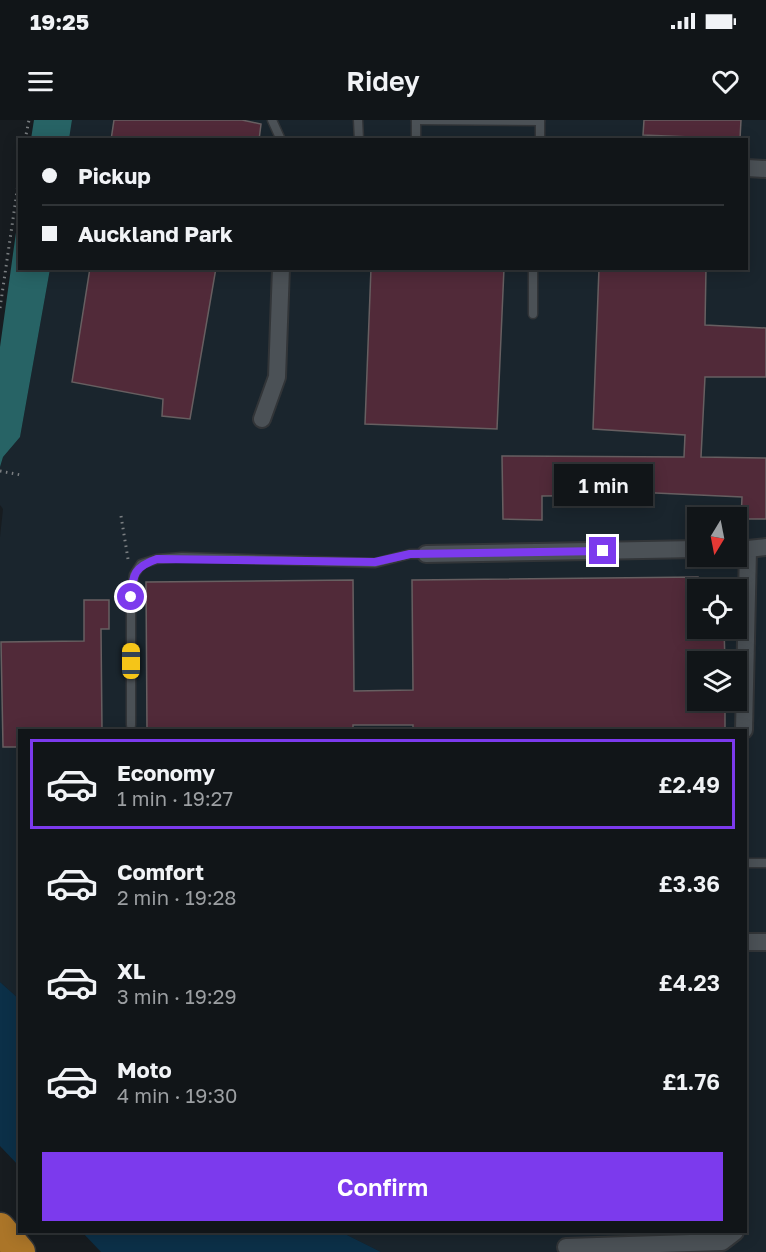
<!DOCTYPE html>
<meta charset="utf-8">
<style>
:root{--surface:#111518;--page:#1e2225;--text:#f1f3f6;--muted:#9c9fa2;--line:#303437;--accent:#7c3aed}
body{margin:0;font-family:"Golos Text",sans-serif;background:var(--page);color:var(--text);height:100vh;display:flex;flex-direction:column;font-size:22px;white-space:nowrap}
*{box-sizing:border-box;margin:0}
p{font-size:20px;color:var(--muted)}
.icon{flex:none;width:33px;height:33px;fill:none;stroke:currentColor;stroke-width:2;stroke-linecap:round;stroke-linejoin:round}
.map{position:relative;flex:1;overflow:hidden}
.details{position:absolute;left:18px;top:609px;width:729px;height:504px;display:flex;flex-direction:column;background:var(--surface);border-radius:0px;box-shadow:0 3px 15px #0003,0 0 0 2px var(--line)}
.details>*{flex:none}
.banner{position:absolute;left:18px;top:18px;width:730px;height:132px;border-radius:0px;box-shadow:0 3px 15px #0003,0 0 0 2px var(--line);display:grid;align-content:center;height:132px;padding:0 24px;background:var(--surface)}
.needle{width:39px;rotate:190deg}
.tools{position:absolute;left:687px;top:387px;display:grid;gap:12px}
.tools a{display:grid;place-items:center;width:60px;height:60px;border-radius:0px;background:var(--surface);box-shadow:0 3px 15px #0003,0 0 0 2px var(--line);font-size:30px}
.end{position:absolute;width:27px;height:27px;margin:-14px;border:8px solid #7c3aed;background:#fff;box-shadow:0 0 0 3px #fff}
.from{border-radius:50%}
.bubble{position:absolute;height:42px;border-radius:0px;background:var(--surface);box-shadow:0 3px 15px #0003,0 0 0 2px var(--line);font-size:20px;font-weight:600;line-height:42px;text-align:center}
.car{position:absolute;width:18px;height:36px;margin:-18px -9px;border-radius:8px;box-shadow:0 0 4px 2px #0007;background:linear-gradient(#f5c518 24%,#345 0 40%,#f5c518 0 76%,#345 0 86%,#f5c518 0)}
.banner b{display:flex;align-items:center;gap:21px;height:57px;font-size:22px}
.banner b+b{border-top:2px solid var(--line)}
.banner i{width:15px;height:15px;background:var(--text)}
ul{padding:10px 0 0;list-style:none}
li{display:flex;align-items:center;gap:18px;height:90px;margin:0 12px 9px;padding:0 12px;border:3px solid transparent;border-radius:0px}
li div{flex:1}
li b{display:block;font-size:22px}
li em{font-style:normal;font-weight:600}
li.active{border-color:var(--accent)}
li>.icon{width:54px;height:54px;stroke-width:1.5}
.action{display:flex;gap:12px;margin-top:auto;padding:12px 24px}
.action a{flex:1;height:69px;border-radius:0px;background:var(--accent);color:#fff;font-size:24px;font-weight:600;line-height:69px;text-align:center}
.status{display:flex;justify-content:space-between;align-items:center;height:42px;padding:0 30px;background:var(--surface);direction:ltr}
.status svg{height:16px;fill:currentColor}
header{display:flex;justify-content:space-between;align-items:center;height:78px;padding:0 24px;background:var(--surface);font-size:27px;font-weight:600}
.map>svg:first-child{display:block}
</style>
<div class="status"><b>19:25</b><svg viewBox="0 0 49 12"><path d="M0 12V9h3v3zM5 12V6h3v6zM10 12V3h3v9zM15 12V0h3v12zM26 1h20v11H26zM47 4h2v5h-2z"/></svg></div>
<header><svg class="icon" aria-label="menu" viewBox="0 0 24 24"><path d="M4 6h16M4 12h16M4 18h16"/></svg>Ridey<svg class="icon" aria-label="heart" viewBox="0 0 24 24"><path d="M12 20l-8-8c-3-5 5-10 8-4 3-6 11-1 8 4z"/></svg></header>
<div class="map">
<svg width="766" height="1132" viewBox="0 0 766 1132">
<rect width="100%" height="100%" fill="#171c20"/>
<path fill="#1a252d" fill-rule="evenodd" d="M72,0H766V1132H381L341,1112H746V610H20L19,879L0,862V417L3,389L0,385V347L3,337L20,317L50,149L747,148V20L69,19ZM698,398H736V436H698ZM698,470H736V508H698ZM698,542H736V580H698Z"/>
<g fill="#0c3048">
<polygon points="0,862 19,879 19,1046 0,1026"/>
<polygon points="82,1112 341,1112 381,1132 101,1132"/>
</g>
<g fill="#276365">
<polygon points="34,0 72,0 69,19 31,19"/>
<polygon points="19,91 20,148 50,149 20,317 3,337 0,347 0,227"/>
</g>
<g fill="#512a39" stroke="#675f61" stroke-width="1.5">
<polygon points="114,0 242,0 261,4 259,20 111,20"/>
<polygon points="644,0 741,0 740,19 643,15"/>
<polygon points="90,148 216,148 190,299 162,296 163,279 72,262"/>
<polygon points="371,148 504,148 497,309 365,304"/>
<polygon points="599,148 706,148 705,205 766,208 766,257 705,257 701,337 766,338 766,399 741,399 742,377 634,372 634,375 542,376 542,400 503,399 502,336 684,337 685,315 593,309"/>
<polygon points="698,457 698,508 724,508 725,542 698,542 698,580 725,580 725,610 413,610 413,605 353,605 353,610 147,610 146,462 353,460 354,571 413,570 412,460"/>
<polygon points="84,480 109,480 109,509 101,509 102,610 20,610 20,627 3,627 1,522 84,521"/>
</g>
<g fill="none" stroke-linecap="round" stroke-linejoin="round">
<g stroke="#323538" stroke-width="11">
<g id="lane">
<polyline points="272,0 281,20"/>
<polyline points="358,0 359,20"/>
<polyline points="416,0 540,1"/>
<polyline points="540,0 540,20"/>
<polyline points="416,20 416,0"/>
<polyline points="533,194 533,148"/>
<polyline points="131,605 131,477 134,455 141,444 157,439 182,437 375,443 410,434 426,434"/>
<polyline points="746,743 766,743"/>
</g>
</g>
<g stroke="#323538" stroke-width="20">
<g id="street">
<polyline points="747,48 766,49"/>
<polyline points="262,299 277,257 281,148"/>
<polyline points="736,429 748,429 744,610"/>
<polyline points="748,429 766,427"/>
<polyline points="426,434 698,429"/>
<polyline points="746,822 766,822"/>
<polyline points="566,1127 722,1122 735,1112"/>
</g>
</g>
<g stroke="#323538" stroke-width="33">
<polyline id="highway" points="0,1108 20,1132"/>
</g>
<g stroke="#7b7f82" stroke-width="3" stroke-dasharray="1.5 4.5" stroke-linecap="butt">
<polyline points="25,20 29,0"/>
<polyline points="0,188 20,51"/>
<polyline points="0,351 21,355"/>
<polyline points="121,396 128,439"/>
</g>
<use href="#lane" stroke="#4b5156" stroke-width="8"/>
<use href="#street" stroke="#4b5156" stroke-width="16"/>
<use href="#highway" stroke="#ab7528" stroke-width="30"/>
</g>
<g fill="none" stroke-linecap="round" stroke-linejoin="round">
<path stroke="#7c3aed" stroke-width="8" d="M131,477C133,454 134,447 157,439L375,442L410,434L603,431"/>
</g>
</svg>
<div class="tools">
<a><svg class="needle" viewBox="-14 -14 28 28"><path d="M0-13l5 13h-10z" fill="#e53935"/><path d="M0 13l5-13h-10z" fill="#9c9fa2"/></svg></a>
<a><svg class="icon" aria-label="locate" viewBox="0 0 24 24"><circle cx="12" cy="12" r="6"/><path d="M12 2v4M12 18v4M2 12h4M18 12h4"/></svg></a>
<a><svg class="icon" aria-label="layers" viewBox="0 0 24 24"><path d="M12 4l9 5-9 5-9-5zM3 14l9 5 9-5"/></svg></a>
</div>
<i class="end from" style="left:131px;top:477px"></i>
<i class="end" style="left:603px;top:431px"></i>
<div class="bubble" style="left:554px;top:344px;width:99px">1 min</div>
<i class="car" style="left:131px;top:541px;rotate:0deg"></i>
<div class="banner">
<b><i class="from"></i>Pickup</b>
<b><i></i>Auckland Park</b>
</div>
<section class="details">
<ul>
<li class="active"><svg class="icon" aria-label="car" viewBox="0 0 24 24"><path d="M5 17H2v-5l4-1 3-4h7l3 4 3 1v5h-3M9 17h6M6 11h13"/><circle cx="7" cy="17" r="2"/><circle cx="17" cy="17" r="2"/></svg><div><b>Economy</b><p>1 min · 19:27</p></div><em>£2.49</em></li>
<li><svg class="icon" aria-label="car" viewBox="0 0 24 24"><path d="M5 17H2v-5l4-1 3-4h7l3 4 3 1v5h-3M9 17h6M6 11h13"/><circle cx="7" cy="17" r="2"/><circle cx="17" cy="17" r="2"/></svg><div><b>Comfort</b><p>2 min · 19:28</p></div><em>£3.36</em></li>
<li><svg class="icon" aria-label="car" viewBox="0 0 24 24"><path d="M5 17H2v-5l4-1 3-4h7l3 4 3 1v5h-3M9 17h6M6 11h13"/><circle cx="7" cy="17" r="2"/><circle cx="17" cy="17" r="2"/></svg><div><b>XL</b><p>3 min · 19:29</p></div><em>£4.23</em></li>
<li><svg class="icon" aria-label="car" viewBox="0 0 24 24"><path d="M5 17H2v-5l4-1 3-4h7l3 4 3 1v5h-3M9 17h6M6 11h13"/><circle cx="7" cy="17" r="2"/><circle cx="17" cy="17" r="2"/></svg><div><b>Moto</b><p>4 min · 19:30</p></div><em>£1.76</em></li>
</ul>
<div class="action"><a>Confirm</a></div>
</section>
</div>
